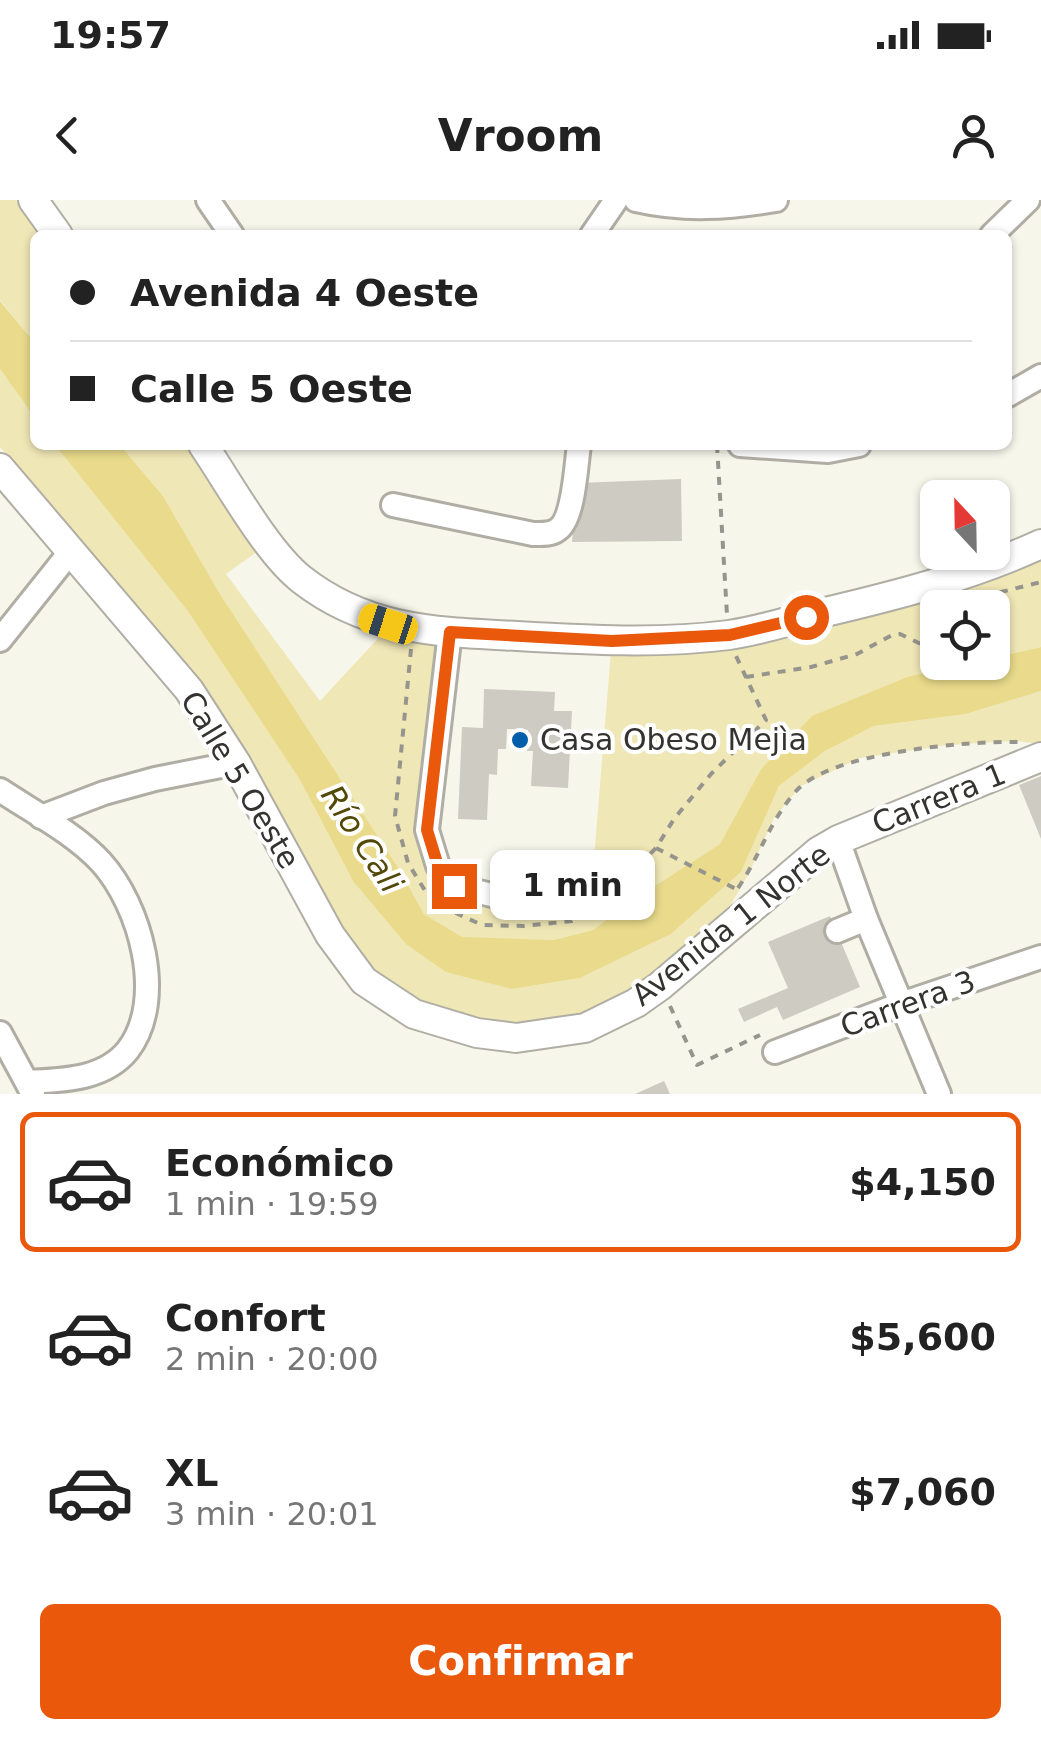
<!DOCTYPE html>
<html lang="es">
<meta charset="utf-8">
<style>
:root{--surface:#fff;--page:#f6f6f6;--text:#222;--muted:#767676;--line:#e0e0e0;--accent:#ea580c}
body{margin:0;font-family:"DejaVu Sans",sans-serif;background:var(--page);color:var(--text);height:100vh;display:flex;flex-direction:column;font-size:38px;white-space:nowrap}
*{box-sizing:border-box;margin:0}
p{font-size:32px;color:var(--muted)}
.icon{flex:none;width:55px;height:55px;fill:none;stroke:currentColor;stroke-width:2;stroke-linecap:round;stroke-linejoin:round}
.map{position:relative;height:894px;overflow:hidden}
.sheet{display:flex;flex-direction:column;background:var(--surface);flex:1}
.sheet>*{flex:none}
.top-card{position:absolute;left:30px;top:30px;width:982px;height:220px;border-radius:15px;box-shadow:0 2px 8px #0004;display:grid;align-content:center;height:220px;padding:0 40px;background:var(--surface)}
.needle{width:65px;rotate:338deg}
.controls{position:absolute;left:920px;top:280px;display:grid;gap:20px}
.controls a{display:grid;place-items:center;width:90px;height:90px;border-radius:15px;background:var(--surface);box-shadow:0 2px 8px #0004;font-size:50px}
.end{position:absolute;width:45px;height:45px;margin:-22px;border:12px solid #ea580c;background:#fff;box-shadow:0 0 0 5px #fff}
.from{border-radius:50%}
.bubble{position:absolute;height:70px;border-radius:15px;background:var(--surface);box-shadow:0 2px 8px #0004;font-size:32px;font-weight:600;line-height:70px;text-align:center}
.car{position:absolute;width:30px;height:60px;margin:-30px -15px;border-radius:12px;box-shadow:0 0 8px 2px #0007;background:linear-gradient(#f5c518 24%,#345 0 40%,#f5c518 0 76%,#345 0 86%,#f5c518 0)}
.top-card b{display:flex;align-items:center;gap:35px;height:95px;font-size:38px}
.top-card b+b{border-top:2px solid var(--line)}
.top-card i{width:25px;height:25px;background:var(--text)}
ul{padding:18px 0 0;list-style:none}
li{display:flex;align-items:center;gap:30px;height:140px;margin:0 20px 15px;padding:0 20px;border:5px solid transparent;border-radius:15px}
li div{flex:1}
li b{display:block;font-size:38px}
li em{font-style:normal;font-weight:600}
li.selected{border-color:var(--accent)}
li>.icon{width:90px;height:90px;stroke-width:1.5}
.primary-button{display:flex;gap:20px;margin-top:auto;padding:20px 40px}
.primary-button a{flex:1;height:115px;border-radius:15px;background:var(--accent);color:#fff;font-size:40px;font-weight:600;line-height:115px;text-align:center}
.status{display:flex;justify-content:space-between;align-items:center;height:70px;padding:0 50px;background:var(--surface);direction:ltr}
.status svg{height:28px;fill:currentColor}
header{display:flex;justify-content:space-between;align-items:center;height:130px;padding:0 40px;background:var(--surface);font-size:45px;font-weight:600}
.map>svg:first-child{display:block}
</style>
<div class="status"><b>19:57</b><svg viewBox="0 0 49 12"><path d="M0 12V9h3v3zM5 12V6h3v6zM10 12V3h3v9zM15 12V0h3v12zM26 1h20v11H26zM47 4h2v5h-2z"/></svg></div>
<header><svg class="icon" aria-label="back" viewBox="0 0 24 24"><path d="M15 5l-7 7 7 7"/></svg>Vroom<svg class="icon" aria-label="person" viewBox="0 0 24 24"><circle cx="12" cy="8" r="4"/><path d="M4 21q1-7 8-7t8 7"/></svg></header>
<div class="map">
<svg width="1041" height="894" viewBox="0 0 1041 894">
<rect width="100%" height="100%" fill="#f7f6eb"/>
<g fill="#f0e7b6">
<polygon points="0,0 16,0 40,35 35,35 35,143 0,100"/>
<polygon points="0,169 35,218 35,245 55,245 187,410 300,580 353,681 512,789 580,778 671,734 741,672 779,586 825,551 874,526 966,514 1041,491 1041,544 1015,541 948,545 860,558 801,586 774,618 749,673 715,732 629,792 580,814 516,824 479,821 421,802 375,771 342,726 248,560 199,483 0,247"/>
<polygon points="120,245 185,245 258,351 226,374 320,501 382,434 448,442 427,630 438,666 500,697 591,695 611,451 1041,355 1041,447 993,458 992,408 938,408 938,462 972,463 910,476 786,545 761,569 720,644 630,702 593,730 554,740 462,738 424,714 399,669 220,394 163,296"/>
</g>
<g fill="#e9db8b">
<polygon points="0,101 35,143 35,218 0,169"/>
<polygon points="55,245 120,245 163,296 220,394 399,669 424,714 462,737 554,740 593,730 630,702 720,644 761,569 812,516 910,476 972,463 992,462 993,458 1041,447 1041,491 966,514 874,526 825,551 779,586 741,672 671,734 580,778 512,789 446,772 406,744 353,681 300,580 187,410"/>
</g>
<g fill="#ceccc2">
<polygon points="681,279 682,341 572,342 577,283"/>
<polygon points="484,489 555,492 554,511 572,511 568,588 531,586 533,551 527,551 528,530 507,529 506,549 498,549 497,575 489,574 487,620 458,619 462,527 483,528"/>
<polygon points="1041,576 1041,639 1019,585"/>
<polygon points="830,716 860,787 783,820 777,807 744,822 738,809 788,788 768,742"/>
<polygon points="664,881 670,894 635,894"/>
</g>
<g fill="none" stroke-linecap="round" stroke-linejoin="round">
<g stroke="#b0aea4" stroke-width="28">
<g id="minor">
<polyline points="208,0 232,35"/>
<path d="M636,0C685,11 727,8 776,0"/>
<polyline points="592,35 616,0"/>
<polyline points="992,35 1028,0"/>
<polyline points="1008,195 1041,176"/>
<polyline points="740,245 828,251 859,245"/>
<path d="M393,305L533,334C541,334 550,335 557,330C574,320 576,265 579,245"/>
<polyline points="450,432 427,630 438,666 454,686 500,697"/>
<polyline points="0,440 71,351"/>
<path d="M0,590C33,612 74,633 101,662C140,705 167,799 128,850C104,880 62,880 28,882"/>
<polyline points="41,617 104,593 155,579 236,563"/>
<polyline points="838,640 866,719 939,894"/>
<polyline points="837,731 866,719"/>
<polyline points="0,833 33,894"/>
<polyline points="775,852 901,804 1041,757"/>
</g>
</g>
<g stroke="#b0aea4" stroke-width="32">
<g id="major">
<polyline points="33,0 58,35"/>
<path d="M203,245C229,283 266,351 301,379C367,431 438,432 517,436C587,440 659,444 729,435C758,431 788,421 817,414C894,396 969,377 1041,344"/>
<polyline points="0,268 189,490 236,563 330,735 364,781 414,814 477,833 516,838 585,828 636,803 660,786 819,651 838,640 1041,557"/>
</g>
</g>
<g stroke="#96958d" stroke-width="4" stroke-dasharray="8 8" stroke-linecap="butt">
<polyline points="717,245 727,415"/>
<polyline points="972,408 1001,392 1041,382"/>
<polyline points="411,449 395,616 408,663 432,702 482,725 524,726 572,721 596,709 656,648 674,619 711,574 766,520 736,456"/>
<polyline points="746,477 811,467 857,454 892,435 900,434 921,444 938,441"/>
<polyline points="656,648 736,689"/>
<path d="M738,688C760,656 770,620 797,590C833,552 966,541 1018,542"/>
<polyline points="670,806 697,865 760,835"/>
</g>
<use href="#minor" stroke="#fff" stroke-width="22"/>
<use href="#major" stroke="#fff" stroke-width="28"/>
</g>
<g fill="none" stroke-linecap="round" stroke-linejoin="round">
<polyline stroke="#ea580c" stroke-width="12" points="454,686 438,666 427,630 450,432 612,441 730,435 806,417"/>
</g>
<circle fill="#005fab" stroke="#fff" stroke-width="4" cx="520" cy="540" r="10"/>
<g text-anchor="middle" stroke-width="8" stroke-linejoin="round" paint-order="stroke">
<g font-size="30" fill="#34332f" stroke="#fff" text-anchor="start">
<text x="540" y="550">Casa Obeso Mejìa</text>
</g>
<g font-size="30" fill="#34332f" stroke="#fff">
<text transform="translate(240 580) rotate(59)" y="10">Calle 5 Oeste</text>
<text transform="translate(939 599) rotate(-22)" y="10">Carrera 1</text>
<text transform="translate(731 725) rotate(-38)" y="10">Avenida 1 Norte</text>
<text transform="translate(908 804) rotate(-20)" y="10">Carrera 3</text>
</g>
<g font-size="32" font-style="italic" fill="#524808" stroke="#fff">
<text transform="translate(362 639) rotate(57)" y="11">Río Cali</text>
</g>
</g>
</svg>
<div class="controls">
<a><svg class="needle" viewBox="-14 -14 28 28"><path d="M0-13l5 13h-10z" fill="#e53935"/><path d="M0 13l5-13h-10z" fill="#767676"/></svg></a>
<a><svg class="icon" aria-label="locate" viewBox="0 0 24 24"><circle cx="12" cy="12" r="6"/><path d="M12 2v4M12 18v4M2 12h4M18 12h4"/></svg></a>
</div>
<i class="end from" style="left:806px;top:417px"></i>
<i class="end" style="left:454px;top:686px"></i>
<div class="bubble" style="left:490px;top:650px;width:165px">1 min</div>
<i class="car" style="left:388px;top:424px;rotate:288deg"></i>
<div class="top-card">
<b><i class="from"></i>Avenida 4 Oeste</b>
<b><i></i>Calle 5 Oeste</b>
</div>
</div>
<section class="sheet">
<ul>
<li class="selected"><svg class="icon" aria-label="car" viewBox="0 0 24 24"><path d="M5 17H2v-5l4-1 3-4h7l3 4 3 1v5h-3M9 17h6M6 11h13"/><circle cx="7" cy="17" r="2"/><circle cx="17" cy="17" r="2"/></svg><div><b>Económico</b><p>1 min · 19:59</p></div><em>$4,150</em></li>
<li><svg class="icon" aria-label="car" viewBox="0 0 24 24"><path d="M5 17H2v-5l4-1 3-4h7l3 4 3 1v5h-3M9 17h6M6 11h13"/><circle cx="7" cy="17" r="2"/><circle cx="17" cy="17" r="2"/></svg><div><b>Confort</b><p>2 min · 20:00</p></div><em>$5,600</em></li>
<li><svg class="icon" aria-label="car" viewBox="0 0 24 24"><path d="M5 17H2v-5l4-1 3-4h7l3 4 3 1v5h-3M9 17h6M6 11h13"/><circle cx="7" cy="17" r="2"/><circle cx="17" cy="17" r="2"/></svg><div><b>XL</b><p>3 min · 20:01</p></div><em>$7,060</em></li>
</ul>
<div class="primary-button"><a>Confirmar</a></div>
</section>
